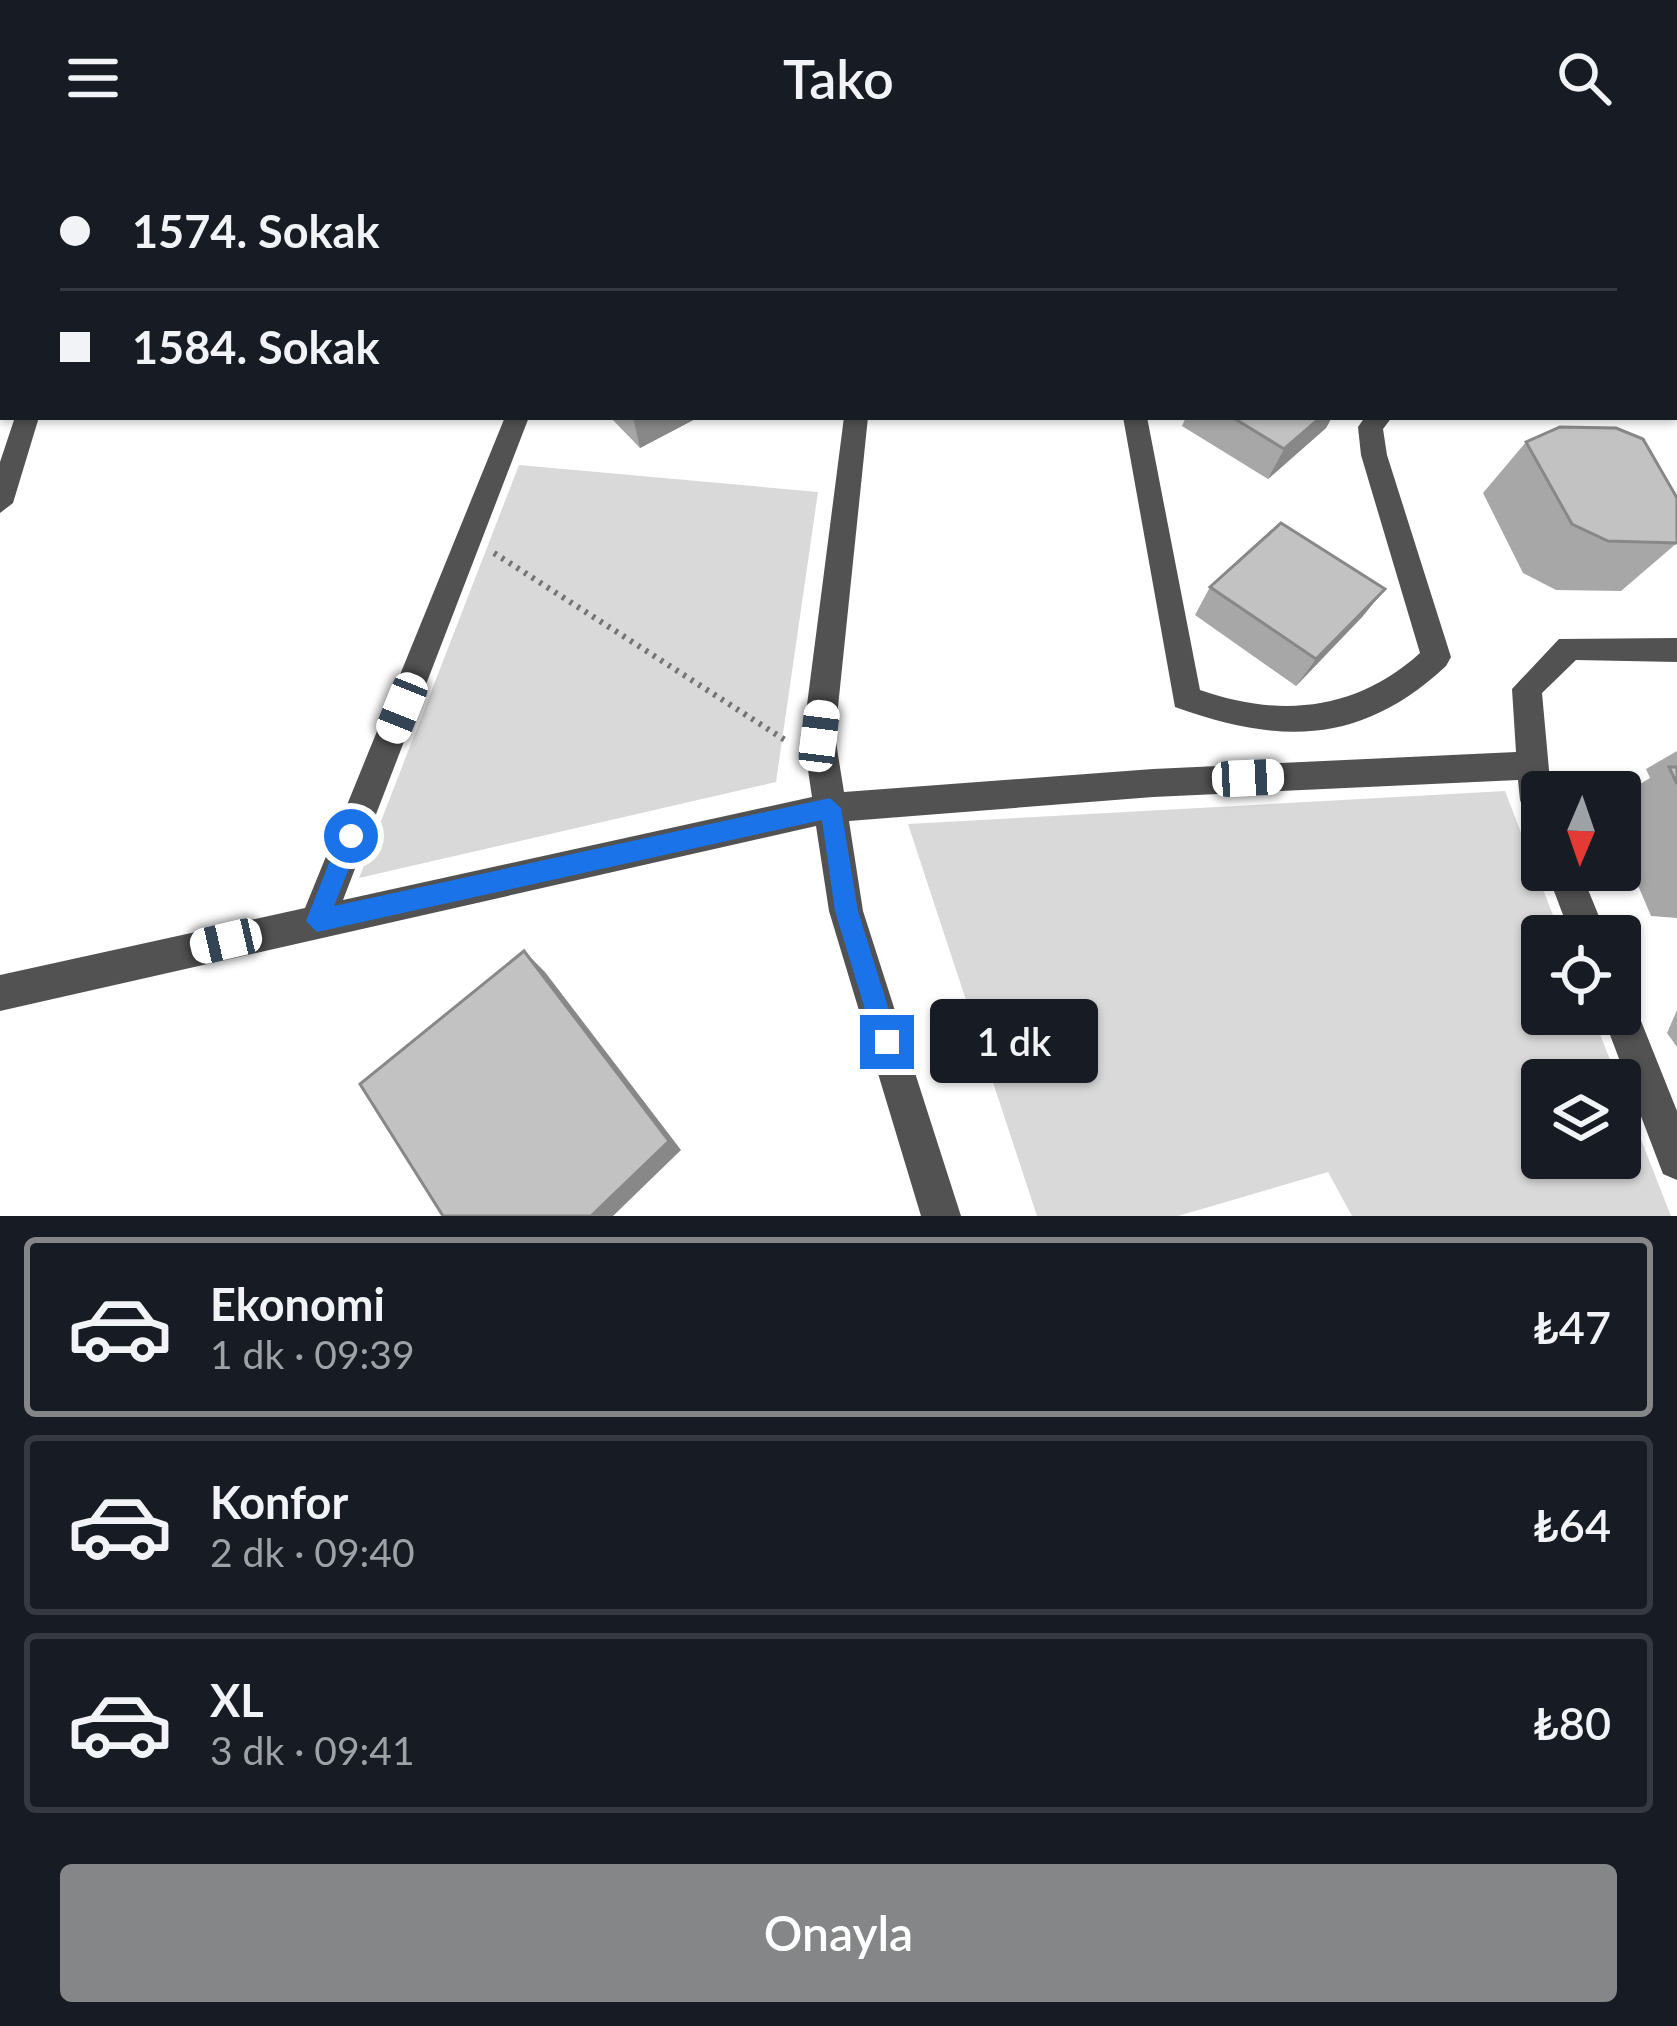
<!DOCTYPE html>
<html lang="tr">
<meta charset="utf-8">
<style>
:root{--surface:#171b24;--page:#20242c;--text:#f1f3f6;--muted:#9ea1a6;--line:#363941;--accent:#858687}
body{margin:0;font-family:Lato,sans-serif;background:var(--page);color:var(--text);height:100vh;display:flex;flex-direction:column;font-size:45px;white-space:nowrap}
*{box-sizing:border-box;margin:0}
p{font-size:39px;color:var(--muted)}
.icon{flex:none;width:66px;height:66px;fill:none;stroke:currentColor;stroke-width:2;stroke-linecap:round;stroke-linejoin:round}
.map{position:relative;height:1060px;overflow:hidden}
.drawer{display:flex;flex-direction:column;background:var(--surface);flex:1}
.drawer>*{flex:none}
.hud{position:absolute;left:0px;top:0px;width:1677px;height:264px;box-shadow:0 3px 9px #0004;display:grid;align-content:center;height:264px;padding:0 60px;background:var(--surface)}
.needle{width:78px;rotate:182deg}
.buttons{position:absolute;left:1521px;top:615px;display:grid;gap:24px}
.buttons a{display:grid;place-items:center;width:120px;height:120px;border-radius:12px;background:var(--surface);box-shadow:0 3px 9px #0004;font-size:60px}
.end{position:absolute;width:54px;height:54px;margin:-27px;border:15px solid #1a73e8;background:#fff;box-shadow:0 0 0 6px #fff}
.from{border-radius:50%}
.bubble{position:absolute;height:84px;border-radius:12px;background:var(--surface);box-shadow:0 3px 9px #0004;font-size:39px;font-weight:600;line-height:84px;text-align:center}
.car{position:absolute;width:36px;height:72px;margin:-36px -18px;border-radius:15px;box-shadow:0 0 9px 3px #0007;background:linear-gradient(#fff 24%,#345 0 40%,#fff 0 76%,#345 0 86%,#fff 0)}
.hud b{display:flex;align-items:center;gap:42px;height:114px;font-size:45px}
.hud b+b{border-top:3px solid var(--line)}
.hud i{width:30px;height:30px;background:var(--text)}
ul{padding:21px 0 0;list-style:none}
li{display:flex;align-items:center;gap:36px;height:180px;margin:0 24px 18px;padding:0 36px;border:6px solid var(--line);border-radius:12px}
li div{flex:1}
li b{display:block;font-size:45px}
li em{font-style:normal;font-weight:600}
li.active{border-color:var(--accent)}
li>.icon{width:108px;height:108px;stroke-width:1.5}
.button{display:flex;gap:24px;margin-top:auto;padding:24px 60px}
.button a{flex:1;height:138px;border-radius:12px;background:var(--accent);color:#fff;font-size:48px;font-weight:600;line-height:138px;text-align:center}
header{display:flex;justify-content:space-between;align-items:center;height:156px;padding:0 60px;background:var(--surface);font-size:54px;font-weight:600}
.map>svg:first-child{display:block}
</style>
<header><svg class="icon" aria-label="menu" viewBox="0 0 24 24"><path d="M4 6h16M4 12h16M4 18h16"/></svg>Tako<svg class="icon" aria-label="search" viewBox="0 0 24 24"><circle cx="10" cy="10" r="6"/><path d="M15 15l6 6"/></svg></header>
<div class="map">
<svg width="1677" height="1060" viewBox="0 0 1677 1060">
<rect width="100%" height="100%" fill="#fff"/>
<g fill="#d9d9d9">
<polygon points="519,309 818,336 776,626 359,722"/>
<polygon points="1505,635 1561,780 1542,780 1542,858 1592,858 1618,924 1542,924 1542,1002 1620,1002 1620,930 1671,1060 1352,1060 1328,1016 1178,1060 1037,1060 908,668"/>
</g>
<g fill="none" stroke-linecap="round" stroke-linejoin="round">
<polyline stroke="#747474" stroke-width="6" stroke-dasharray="3 6" stroke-linecap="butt" points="494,397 785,584"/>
<g fill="#525252" fill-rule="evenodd">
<rect x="31" y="0" width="20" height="3"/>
<polygon points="398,0 418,0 397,3"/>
<polygon points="492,0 517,0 490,3"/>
<polygon points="616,0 636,0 615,3"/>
<rect x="875" y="0" width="20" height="3"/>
<rect x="1077" y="0" width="20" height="3"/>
<polygon points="3,53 3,65 0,66 0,54"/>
<polygon points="3,240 3,257 0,258 0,241"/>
<polygon points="15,261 39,261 13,347 0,357 0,306"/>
<polygon points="505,261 529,261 343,744 812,641 803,580 844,261 868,261 835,580 844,636 1153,613 1516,596 1512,533 1559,483 1677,482 1677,506 1576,504 1542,537 1551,636 1542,636 1542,675 1530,671 1520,644 1518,624 1153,641 849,665 863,755 961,1060 921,1060 829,755 816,670 0,855 0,819 305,752"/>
<path d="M1123,261H1147L1200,534C1280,562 1356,555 1420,497L1361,299L1358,271L1365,261H1392L1383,273L1387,299L1451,501L1446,510C1361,589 1281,589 1175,551Z"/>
<polygon points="1546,714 1580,714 1607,780 1571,780"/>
<polygon points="1620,840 1633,845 1677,955 1677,1024 1663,1018 1602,858 1620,858"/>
</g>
</g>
<g fill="#a7a7a7">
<polygon points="1111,0 1225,0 1224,3 1110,3"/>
<polygon points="1295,0 1411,0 1409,3 1294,3"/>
<polygon points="610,261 699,261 640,292"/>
<polygon points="1186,261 1332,261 1326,272 1268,323 1182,270"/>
<polygon points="1526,286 1677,387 1621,435 1556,434 1523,417 1483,337"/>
<polygon points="1210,431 1385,433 1362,461 1296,530 1195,459"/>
<polygon points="1677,595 1677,762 1651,760 1620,687 1620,640 1650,622 1646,613"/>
<polygon points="1677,854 1677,891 1667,877"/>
</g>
<g fill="#888">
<polygon points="1200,0 1225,0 1224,3 1195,3"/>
<polygon points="1395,0 1411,0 1409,3 1391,3"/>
<polygon points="633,261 699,261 640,292"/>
<polygon points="1321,261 1332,261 1326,272 1268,323 1284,293"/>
<polygon points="1385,433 1362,461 1296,530 1316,503"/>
<polygon points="524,795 545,816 681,994 613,1060 591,1060"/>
</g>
<g fill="#c2c2c2" stroke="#888" stroke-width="3">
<polygon points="645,0 776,0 775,3 643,3"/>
<polygon points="1159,0 1200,0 1195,3 1166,3"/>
<polygon points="1345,0 1395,0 1391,3 1352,3"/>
<polygon points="1232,261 1321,261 1284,293"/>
<polygon points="1560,271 1616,272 1643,283 1677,342 1677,387 1608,385 1572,368 1526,286"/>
<polygon points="1281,367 1385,433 1316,503 1210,431"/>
<polygon points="1669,611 1677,611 1677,628"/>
<polygon points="524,795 669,985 591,1060 443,1060 360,928"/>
</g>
<polygon fill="#1a73e8" points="830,642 841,652 858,755 899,886 887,898 875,886 835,755 822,664 317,776 306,765 343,672 351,669 362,680 334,750"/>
</svg>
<div class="buttons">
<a><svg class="needle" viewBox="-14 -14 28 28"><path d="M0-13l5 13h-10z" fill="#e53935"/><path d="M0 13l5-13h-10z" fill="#9ea1a6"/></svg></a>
<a><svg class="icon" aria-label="locate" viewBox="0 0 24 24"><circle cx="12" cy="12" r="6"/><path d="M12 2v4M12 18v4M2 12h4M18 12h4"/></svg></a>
<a><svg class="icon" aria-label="layers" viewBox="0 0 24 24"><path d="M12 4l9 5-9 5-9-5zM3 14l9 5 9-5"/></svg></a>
</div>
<i class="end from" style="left:351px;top:680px"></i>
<i class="end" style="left:887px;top:886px"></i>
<div class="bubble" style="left:930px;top:843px;width:168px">1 dk</div>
<i class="car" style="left:402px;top:552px;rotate:202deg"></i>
<i class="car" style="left:819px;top:580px;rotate:7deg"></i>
<i class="car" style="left:1248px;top:622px;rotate:87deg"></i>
<i class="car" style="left:226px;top:785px;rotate:257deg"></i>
<div class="hud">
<b><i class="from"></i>1574. Sokak</b>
<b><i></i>1584. Sokak</b>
</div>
</div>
<section class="drawer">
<ul>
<li class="active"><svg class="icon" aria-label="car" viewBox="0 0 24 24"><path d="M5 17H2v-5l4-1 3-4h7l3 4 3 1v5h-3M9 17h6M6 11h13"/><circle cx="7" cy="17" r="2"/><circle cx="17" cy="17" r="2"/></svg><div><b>Ekonomi</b><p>1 dk · 09:39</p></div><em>₺47</em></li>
<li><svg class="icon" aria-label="car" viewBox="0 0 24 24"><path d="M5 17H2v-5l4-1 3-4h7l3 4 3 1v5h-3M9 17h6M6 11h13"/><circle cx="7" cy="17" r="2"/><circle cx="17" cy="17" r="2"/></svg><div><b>Konfor</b><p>2 dk · 09:40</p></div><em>₺64</em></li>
<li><svg class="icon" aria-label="car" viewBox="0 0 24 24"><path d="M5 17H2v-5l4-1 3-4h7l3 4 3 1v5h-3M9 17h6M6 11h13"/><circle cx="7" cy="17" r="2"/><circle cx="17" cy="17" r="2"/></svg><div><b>XL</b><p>3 dk · 09:41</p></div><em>₺80</em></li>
</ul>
<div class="button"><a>Onayla</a></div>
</section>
